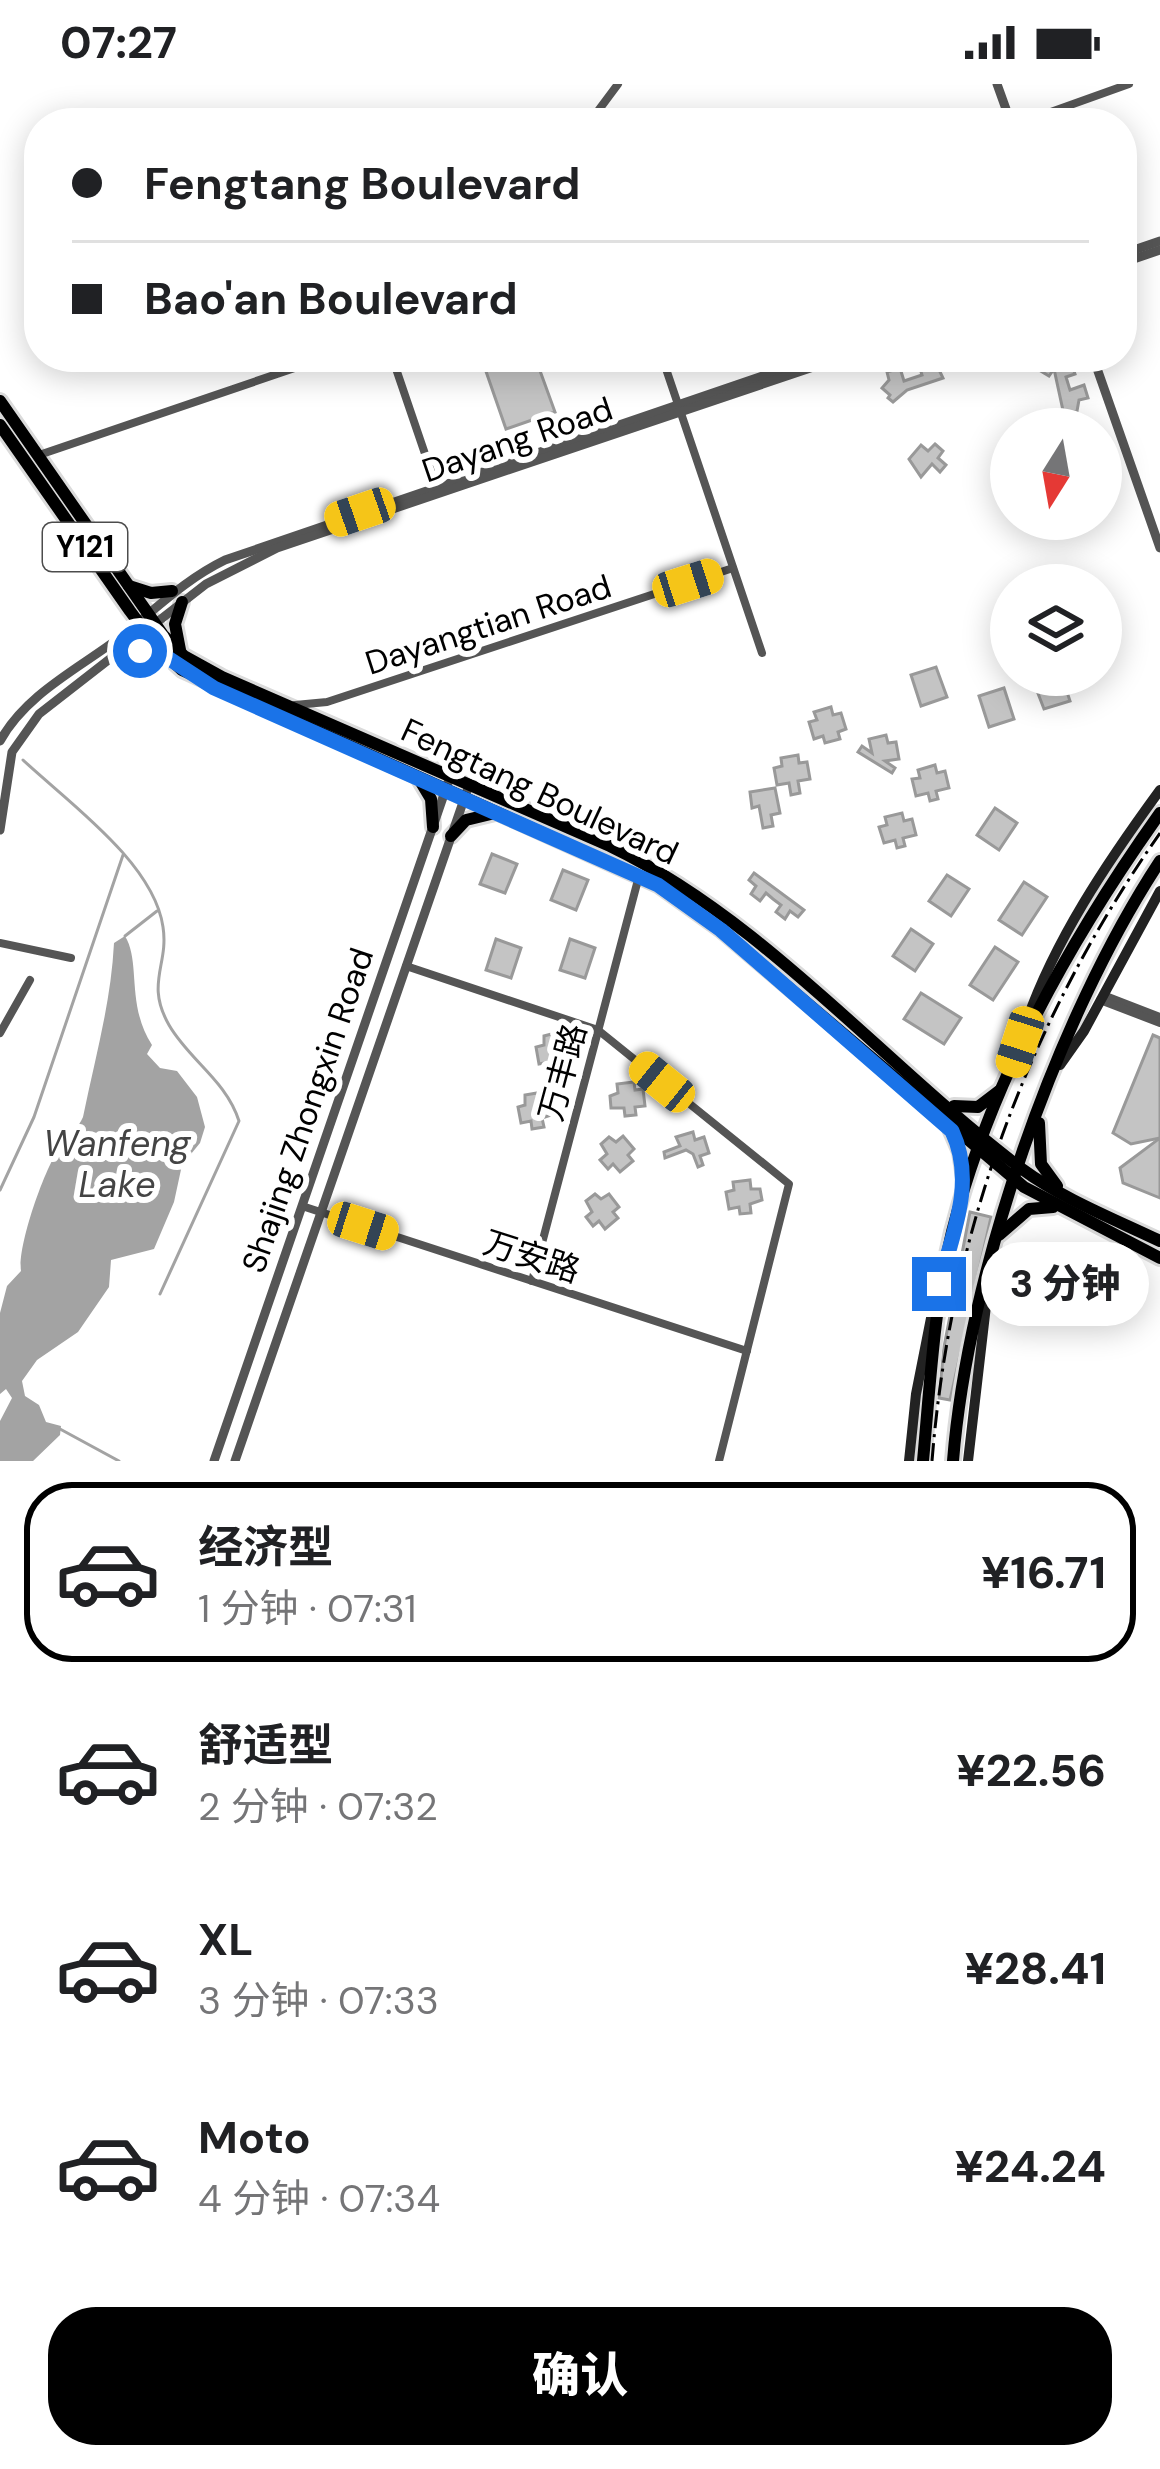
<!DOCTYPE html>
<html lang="zh">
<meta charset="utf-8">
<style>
:root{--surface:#fff;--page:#f2f2f2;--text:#202124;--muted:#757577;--line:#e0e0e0;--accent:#000}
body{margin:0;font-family:"DM Sans","Noto Sans SC",sans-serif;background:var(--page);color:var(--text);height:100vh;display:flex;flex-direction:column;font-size:45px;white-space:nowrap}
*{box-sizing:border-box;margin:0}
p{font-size:39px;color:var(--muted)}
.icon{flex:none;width:66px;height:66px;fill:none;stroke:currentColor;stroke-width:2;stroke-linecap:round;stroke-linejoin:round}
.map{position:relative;height:1377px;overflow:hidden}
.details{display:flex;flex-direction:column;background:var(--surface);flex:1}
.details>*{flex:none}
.top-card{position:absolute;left:24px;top:24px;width:1113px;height:264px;border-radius:48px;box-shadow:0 6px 30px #0003;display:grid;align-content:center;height:264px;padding:0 48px;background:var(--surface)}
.needle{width:78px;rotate:191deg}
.buttons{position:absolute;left:990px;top:324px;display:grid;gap:24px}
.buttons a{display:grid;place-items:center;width:132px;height:132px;border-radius:50%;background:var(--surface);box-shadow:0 6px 30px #0003;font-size:60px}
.end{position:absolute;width:54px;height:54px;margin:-27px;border:15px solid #1a73e8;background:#fff;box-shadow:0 0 0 6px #fff}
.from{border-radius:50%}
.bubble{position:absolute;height:84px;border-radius:42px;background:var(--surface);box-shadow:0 6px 30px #0003;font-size:39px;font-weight:800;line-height:84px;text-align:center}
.car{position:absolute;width:36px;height:72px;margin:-36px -18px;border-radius:15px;box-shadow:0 0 9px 3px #0007;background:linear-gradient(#f5c518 24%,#345 0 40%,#f5c518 0 76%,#345 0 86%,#f5c518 0)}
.top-card b{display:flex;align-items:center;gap:42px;height:114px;font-size:45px}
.top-card b+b{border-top:3px solid var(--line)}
.top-card i{width:30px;height:30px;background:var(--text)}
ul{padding:21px 0 0;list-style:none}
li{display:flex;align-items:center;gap:36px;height:180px;margin:0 24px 18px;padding:0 24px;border:6px solid transparent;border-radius:48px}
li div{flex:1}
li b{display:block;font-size:45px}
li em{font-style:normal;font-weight:800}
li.selected{border-color:var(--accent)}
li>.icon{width:108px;height:108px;stroke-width:1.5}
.button{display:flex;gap:24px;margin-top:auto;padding:24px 48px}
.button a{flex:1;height:138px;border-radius:48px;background:var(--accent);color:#fff;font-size:48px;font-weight:800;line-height:138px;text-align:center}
.status{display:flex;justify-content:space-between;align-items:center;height:84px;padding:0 60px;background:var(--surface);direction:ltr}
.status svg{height:33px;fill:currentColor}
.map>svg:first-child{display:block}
</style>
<div class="status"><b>07:27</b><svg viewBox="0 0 49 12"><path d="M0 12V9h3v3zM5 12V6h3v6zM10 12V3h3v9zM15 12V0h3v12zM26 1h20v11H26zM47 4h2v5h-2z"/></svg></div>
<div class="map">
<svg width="1160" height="1377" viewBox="0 0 1160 1377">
<rect width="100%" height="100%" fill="#fff"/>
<path fill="#a3a3a3" d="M125,852C141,878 126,921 152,961L147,970L160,984L177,987L197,1013L205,1043L200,1059L182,1081L174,1118L154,1165L111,1176L109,1203L78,1248L37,1276L22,1297L25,1312L39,1321L46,1338L61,1342L60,1351L33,1377H0V1337L12,1314L6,1305L0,1310V1229L7,1202L21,1187C17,1161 48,1073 66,1054C74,1046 78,1044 83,1033C95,974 111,919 114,859Z"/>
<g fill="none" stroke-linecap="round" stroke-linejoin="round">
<g stroke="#a3a3a3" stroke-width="3">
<path d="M23,676C69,719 154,779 163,843C169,881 145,899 169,941C189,976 226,996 239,1037L160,1210"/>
<polyline points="125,852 157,827"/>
<polyline points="0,1106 34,1033 123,771"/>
<polyline points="60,1345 119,1377"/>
</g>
</g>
<g fill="#c4c4c4" stroke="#999" stroke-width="3">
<polygon points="481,273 535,273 555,328 506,345"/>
<polygon points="933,273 943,294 907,306 893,318 888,314 890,311 882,304 889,296 887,288 900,284 904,297 922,291 918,278"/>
<polygon points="1054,273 1070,275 1075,290 1066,293 1070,306 1084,301 1088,314 1079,316 1077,327 1064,331 1054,285 1049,292 1039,286"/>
<polygon points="935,360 943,367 938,374 946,381 940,388 932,380 921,393 909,375 921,361 928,367"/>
<polygon points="936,583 947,613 921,622 911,591"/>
<polygon points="1044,591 1076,591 1063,596 1070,617 1044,625 1034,599"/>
<polygon points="1004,604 1014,635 989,643 979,612"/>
<polygon points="831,623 833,631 841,629 846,645 838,648 840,655 825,659 823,652 814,655 809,638 817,636 814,628"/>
<polygon points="886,651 888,659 896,658 899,675 885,677 895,684 892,689 858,668 862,662 872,669 869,655"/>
<polygon points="798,671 799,679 807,678 810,695 798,697 800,709 791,711 789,699 777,701 774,684 782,682 781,674"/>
<polygon points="935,681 937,689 945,687 949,704 936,707 938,715 930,717 928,709 916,712 912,695 920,694 918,686"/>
<polygon points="775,704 780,729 771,731 773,742 763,744 759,722 752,724 750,708"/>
<polygon points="995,724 1017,739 999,766 977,751"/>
<polygon points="902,729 904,737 912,735 916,751 903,754 905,762 897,764 895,756 884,759 879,743 887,741 885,733"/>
<polygon points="492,770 517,780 505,809 480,800"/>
<polygon points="563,786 588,796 576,826 551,816"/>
<polygon points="754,789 804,826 798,833 790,827 785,835 776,828 781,821 773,815 766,809 760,817 751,810 756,802 749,796"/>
<polygon points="947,791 969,805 951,832 929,817"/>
<polygon points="1024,798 1047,813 1022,851 999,836"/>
<polygon points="911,845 933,860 915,887 893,872"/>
<polygon points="496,855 521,864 511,894 486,886"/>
<polygon points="570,855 595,864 585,894 560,886"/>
<polygon points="995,863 1018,878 993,916 970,901"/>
<polygon points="921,909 961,934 944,960 904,935"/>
<polygon points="555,949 559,959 570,959 572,970 560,975 562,983 551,985 549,978 539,980 536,963 544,961 544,952"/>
<polygon points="1153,951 1160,954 1160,1054 1131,1060 1113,1049"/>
<polygon points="634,998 635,1006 643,1005 645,1022 635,1023 636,1031 625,1032 624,1024 611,1024 610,1012 618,1009 617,1000"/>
<polygon points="537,1009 541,1019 551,1019 554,1030 542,1034 544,1043 532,1045 531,1037 521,1039 518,1023 525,1021 525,1011"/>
<polygon points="693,1048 695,1056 704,1053 709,1069 700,1072 703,1081 698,1083 693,1070 686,1066 665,1074 664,1068 680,1062 676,1053"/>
<polygon points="623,1052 634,1065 628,1071 633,1077 620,1088 613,1080 608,1085 600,1076 607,1070 601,1060 609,1053 616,1058"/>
<polygon points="1160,1054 1160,1114 1123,1099 1120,1084"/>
<polygon points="750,1096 751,1105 760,1105 762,1116 750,1120 751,1129 740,1130 739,1123 729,1125 726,1108 734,1106 733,1098"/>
<polygon points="595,1110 601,1115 609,1110 619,1123 613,1128 618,1134 605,1145 599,1137 593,1142 586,1133 592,1128 586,1117"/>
<polygon points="970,1128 991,1133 950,1316 939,1314 944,1263"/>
</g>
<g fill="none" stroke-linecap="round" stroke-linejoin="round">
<g stroke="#dbdbdb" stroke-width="18">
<g id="primary">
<path d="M0,317L163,551L184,572L222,593L610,762C766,837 885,982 1022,1085C1063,1115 1114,1135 1160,1157"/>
<polyline points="0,341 130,527 156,562 182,586 658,801 721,846 1024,1103 1160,1174"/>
<polyline points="129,502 151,509 172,507"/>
<polyline points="180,566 175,540 182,518"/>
<polyline points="116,571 135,567 161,572"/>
<polyline points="419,695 431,715 433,743"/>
<polyline points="451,752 466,736 495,729"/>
<polyline points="954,1022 978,1023 999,1007"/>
<polyline points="1039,1039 1041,1080 1057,1102"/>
<polyline points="950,1045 960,1068 965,1100"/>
<polyline points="999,1151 1029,1125 1053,1123"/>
<path d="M923,1377C930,1302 934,1222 952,1148C990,998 1071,854 1160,729"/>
<path d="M953,1377C968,1189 1056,935 1160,777"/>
</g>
</g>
<g stroke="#555" stroke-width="8">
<polyline points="589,39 618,0"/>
<polyline points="1020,39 1129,0"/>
<polyline points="392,273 438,408"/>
<polyline points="662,273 762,569"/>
<polyline points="39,371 327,273"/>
<polyline points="295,621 327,618 733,484"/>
<polyline points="0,859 71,874"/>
<polyline points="406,882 598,946 789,1100 719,1377"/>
<polyline points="1103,911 1160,933"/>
<polyline points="1100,916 1160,939"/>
<polyline points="0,949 30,896"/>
<polyline points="302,1122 747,1267"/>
<polyline points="532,1197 639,792"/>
</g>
<g stroke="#555" stroke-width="9">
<polyline points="997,0 1011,39"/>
<polyline points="1122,170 1160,157"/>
<polyline points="1122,179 1160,166"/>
<polyline points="1093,273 1160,464"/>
<path d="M0,657C26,610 78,585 119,554C155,526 184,496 225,476L818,273"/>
<polyline points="0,746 12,668 39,630 206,500 277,464 843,273"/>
<polyline points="214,1377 450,693"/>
<polyline points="235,1377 469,701"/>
</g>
<g stroke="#222" stroke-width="10">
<path d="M1025,942C1053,858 1108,777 1160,706"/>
<polyline points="1060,981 1084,947 1160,807"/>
<polyline points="909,1377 916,1310 935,1214"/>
<polyline points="968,1377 989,1196"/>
</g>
<use href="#primary" stroke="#000" stroke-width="12"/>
<path stroke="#000" stroke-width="3" stroke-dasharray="18 6 3 6" stroke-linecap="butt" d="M932,1377C950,1149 1029,936 1160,749"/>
</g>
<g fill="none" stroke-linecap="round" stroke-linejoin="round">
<path stroke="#1a73e8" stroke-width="15" d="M140,567L168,574L214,604L658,801L721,846L952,1047C976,1098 953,1149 939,1200"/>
</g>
<g text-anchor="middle" stroke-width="12" stroke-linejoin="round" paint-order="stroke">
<rect fill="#fff" stroke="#4c4c4c" stroke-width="3" x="43" y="439" width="84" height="48" rx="9"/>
<g font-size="30" font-weight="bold" fill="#000">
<text x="85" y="473">Y121</text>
</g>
<g font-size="33" fill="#000" stroke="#fff">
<text transform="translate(517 355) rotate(-19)" y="12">Dayang Road</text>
<text transform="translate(488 540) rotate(-18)" y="12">Dayangtian Road</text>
<text transform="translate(540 707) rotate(25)" y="12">Fengtang Boulevard</text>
<text transform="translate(562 988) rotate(-75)" y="12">万丰路</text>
<text transform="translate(307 1026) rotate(-71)" y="12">Shajing Zhongxin Road</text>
<text transform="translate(532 1172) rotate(18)" y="12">万安路</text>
</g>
<g font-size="36" font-style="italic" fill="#444" stroke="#fff">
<text x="117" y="1072">Wanfeng<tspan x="117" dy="41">Lake</tspan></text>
</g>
</g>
</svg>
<div class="buttons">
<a><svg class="needle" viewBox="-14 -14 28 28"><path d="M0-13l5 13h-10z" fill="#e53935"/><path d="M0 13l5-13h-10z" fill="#757577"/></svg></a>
<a><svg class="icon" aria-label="layers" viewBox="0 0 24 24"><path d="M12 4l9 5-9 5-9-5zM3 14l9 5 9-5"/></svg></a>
</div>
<i class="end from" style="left:140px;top:567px"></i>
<i class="end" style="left:939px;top:1200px"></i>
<div class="bubble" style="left:981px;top:1158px;width:168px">3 分钟</div>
<i class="car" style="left:360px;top:428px;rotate:251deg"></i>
<i class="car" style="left:688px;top:499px;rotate:72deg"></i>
<i class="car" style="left:1020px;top:958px;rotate:198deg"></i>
<i class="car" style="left:662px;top:998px;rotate:309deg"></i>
<i class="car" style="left:363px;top:1142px;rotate:108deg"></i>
<div class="top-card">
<b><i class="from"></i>Fengtang Boulevard</b>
<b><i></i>Bao'an Boulevard</b>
</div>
</div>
<section class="details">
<ul>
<li class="selected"><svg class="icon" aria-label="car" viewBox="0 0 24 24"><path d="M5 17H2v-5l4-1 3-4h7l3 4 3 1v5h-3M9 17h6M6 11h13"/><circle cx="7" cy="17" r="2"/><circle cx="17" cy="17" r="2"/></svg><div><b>经济型</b><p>1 分钟 · 07:31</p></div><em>¥16.71</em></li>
<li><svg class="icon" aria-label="car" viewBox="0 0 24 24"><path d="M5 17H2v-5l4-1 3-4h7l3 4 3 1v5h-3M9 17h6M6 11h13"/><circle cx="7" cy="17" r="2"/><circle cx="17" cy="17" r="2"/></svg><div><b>舒适型</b><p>2 分钟 · 07:32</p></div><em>¥22.56</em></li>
<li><svg class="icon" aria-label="car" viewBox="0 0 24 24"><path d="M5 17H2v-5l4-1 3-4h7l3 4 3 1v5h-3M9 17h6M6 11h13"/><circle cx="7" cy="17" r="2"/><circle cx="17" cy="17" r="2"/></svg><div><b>XL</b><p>3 分钟 · 07:33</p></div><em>¥28.41</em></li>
<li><svg class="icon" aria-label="car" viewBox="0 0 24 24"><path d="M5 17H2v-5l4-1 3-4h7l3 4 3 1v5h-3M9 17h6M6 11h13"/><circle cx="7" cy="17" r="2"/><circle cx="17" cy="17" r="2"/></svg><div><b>Moto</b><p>4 分钟 · 07:34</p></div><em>¥24.24</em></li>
</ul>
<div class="button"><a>确认</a></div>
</section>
